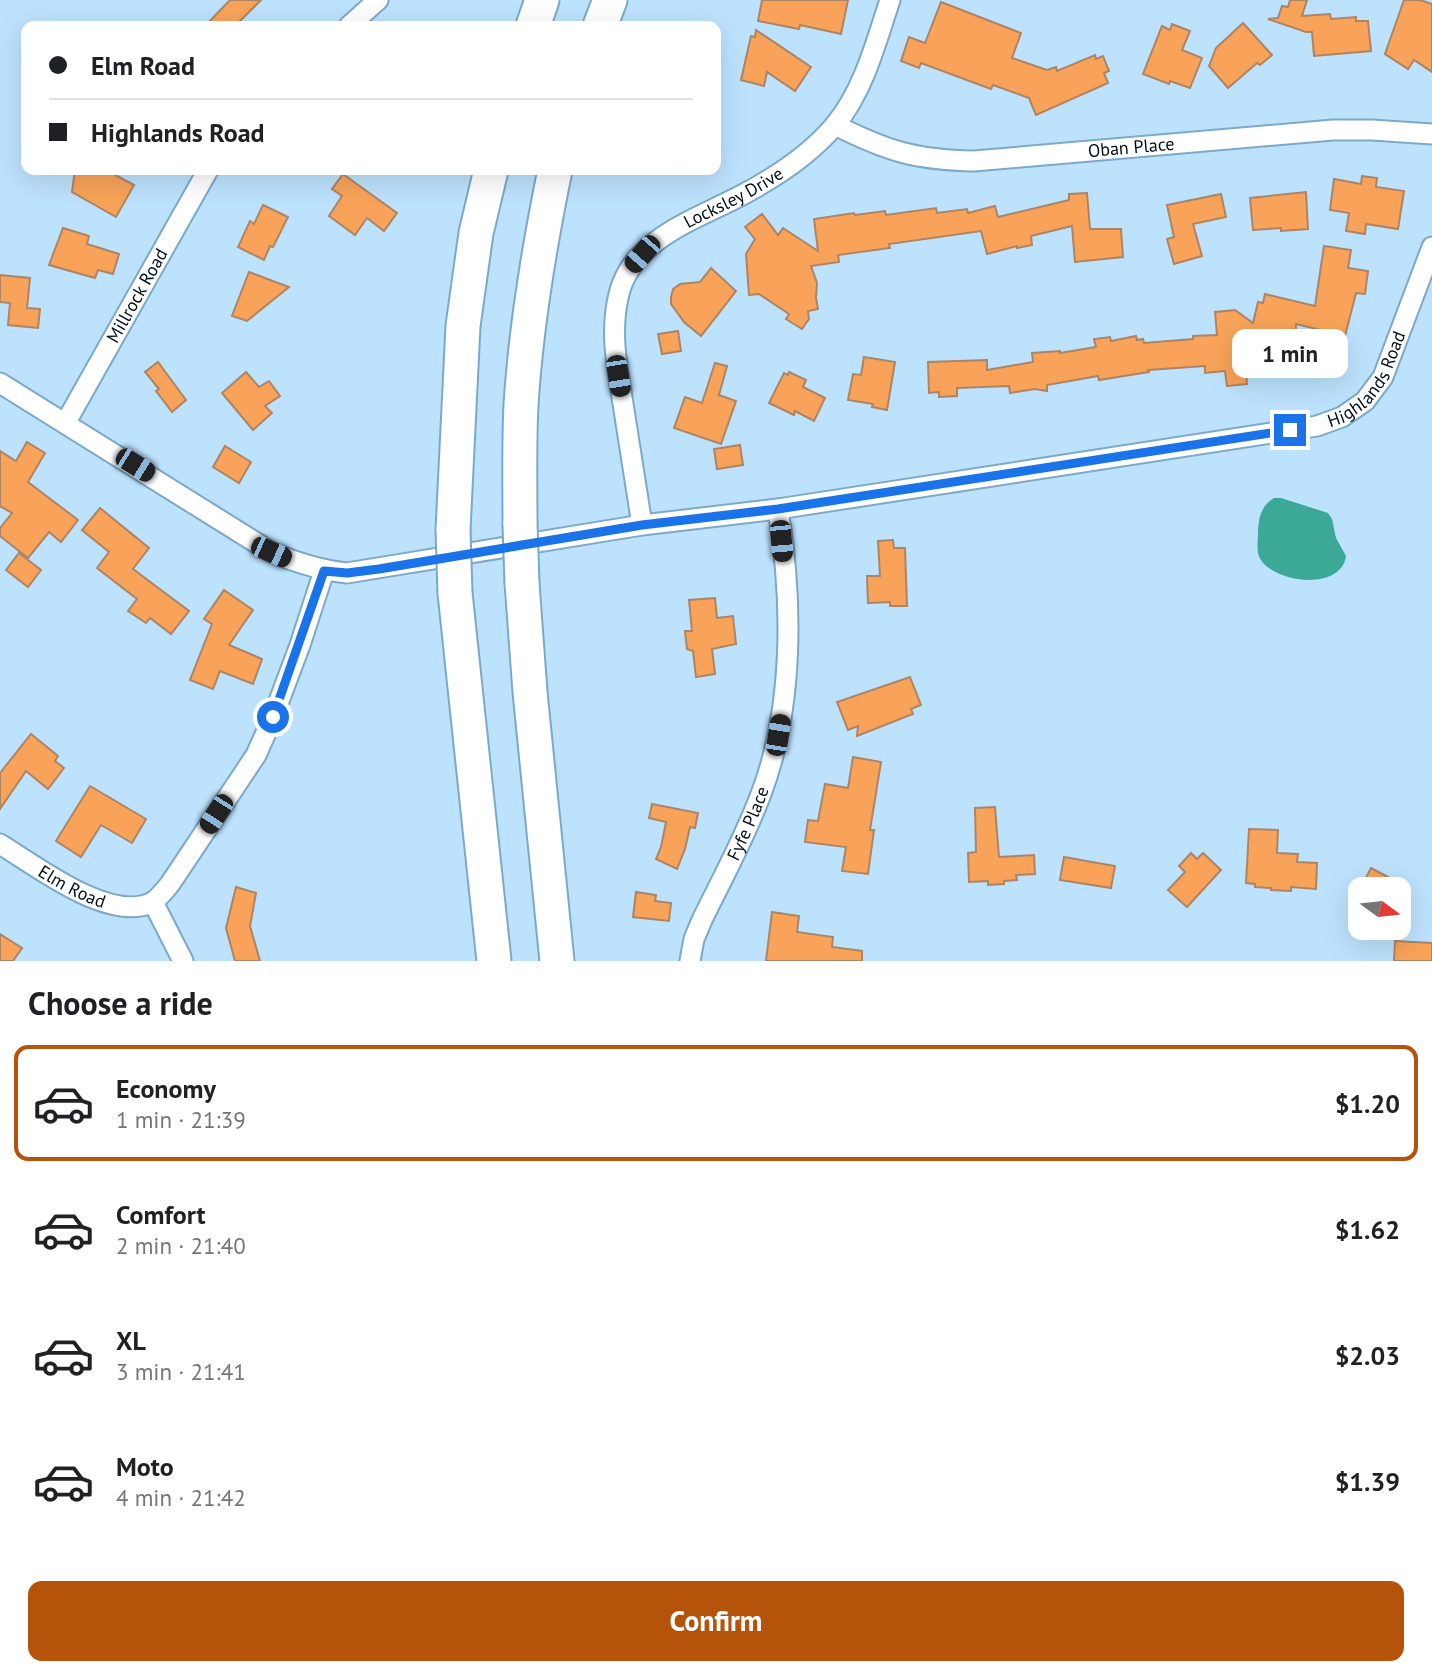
<!DOCTYPE html>
<meta charset="utf-8">
<style>
:root{--surface:#fff;--page:#f2f2f2;--text:#202124;--muted:#757577;--line:#e0e0e0;--accent:#b45309}
body{margin:0;font-family:"PT Sans",sans-serif;background:var(--page);color:var(--text);height:100vh;display:flex;flex-direction:column;font-size:26px;white-space:nowrap}
*{box-sizing:border-box;margin:0}
p{font-size:23px;color:var(--muted)}
.icon{flex:none;width:38px;height:38px;fill:none;stroke:currentColor;stroke-width:2;stroke-linecap:round;stroke-linejoin:round}
.map{position:relative;height:961px;overflow:hidden}
.sheet{display:flex;flex-direction:column;background:var(--surface);flex:1}
.sheet>*{flex:none}
.top-card{position:absolute;left:21px;top:21px;width:700px;height:154px;border-radius:14px;box-shadow:0 7px 28px #0002;display:grid;align-content:center;height:154px;padding:0 28px;background:var(--surface)}
.needle{width:46px;rotate:105deg}
.fabs{position:absolute;left:1348px;top:877px;display:grid;gap:14px}
.fabs a{display:grid;place-items:center;width:63px;height:63px;border-radius:14px;background:var(--surface);box-shadow:0 7px 28px #0002;font-size:35px}
.end{position:absolute;width:32px;height:32px;margin:-16px;border:9px solid #1a73e8;background:#fff;box-shadow:0 0 0 4px #fff}
.from{border-radius:50%}
.bubble{position:absolute;height:49px;border-radius:14px;background:var(--surface);box-shadow:0 7px 28px #0002;font-size:23px;font-weight:800;line-height:49px;text-align:center}
.car{position:absolute;width:21px;height:42px;margin:-21px -10px;border-radius:9px;box-shadow:0 0 5px 2px #0007;background:linear-gradient(#222 24%,#8ab4d8 0 40%,#222 0 76%,#8ab4d8 0 86%,#222 0)}
.top-card b{display:flex;align-items:center;gap:24px;height:66px;font-size:26px}
.top-card b+b{border-top:2px solid var(--line)}
.top-card i{width:18px;height:18px;background:var(--text)}
ul{padding:0;list-style:none}
li{display:flex;align-items:center;gap:21px;height:116px;margin:0 14px 10px;padding:0 14px;border:4px solid transparent;border-radius:14px}
li div{flex:1}
li b{display:block;font-size:26px}
li em{font-style:normal;font-weight:800}
li.current{border-color:var(--accent)}
li>.icon{width:63px;height:63px;stroke-width:1.5}
h2{padding:0 28px;font-size:32px;line-height:84px}
.primary-button{display:flex;gap:14px;margin-top:auto;padding:14px 28px}
.primary-button a{flex:1;height:80px;border-radius:14px;background:var(--accent);color:#fff;font-size:28px;font-weight:800;line-height:80px;text-align:center}
.map>svg:first-child{display:block}
</style>
<div class="map">
<svg width="1432" height="961" viewBox="0 0 1432 961">
<rect width="100%" height="100%" fill="#bde2fd"/>
<path fill="#3ca896" d="M1274,498H1281L1328,513L1332,519L1336,538L1346,556C1341,594 1264,582 1258,553C1257,547 1258,538 1258,531C1259,517 1261,506 1274,498Z"/>
<g fill="#f8a359" stroke="#ad8464" stroke-width="2">
<polygon points="230,0 261,0 235,26 205,26"/>
<polygon points="762,0 848,0 841,34 800,25 799,29 758,21"/>
<polygon points="1290,0 1307,0 1302,16 1330,14 1331,19 1356,17 1356,21 1368,21 1371,51 1314,56 1312,32 1306,32 1268,19 1278,18 1282,6 1288,7"/>
<polygon points="1404,0 1420,0 1432,4 1432,72 1414,60 1408,69 1385,54"/>
<polygon points="941,2 1021,33 1012,58 1047,70 1056,67 1057,71 1095,55 1096,59 1103,56 1109,71 1104,73 1108,83 1036,115 1029,98 993,85 991,89 921,63 919,68 901,61 909,37 925,43"/>
<polygon points="1243,23 1272,55 1260,65 1257,63 1228,88 1209,66 1216,48"/>
<polygon points="1172,24 1190,31 1182,50 1202,58 1190,88 1170,81 1169,84 1143,74 1162,26 1170,30"/>
<polygon points="756,30 811,67 795,91 767,72 764,86 741,80 751,36 755,37"/>
<polygon points="75,170 106,170 134,185 116,217 72,192"/>
<polygon points="343,174 397,213 384,231 367,218 355,235 329,216 342,196 332,189"/>
<polygon points="1362,176 1377,178 1376,187 1404,191 1398,229 1366,224 1365,234 1346,231 1349,213 1330,210 1334,179 1361,184"/>
<polygon points="1306,192 1308,229 1281,231 1281,228 1253,230 1250,198"/>
<polygon points="1087,193 1090,229 1121,229 1123,257 1075,262 1072,226 1031,236 1032,245 1017,248 1017,246 987,254 981,231 889,244 890,248 838,255 839,262 811,266 817,283 816,298 818,309 808,311 809,319 802,329 786,319 789,314 759,294 749,295 746,254 755,239 745,227 762,214 778,235 783,228 818,251 814,219 854,213 855,215 885,211 886,215 936,208 937,213 967,209 968,213 995,206 998,217 1069,200 1069,194"/>
<polygon points="1221,194 1226,217 1193,224 1202,256 1174,264 1167,239 1174,237 1167,205"/>
<polygon points="263,205 288,217 273,247 270,246 264,260 238,247 250,221 254,224"/>
<polygon points="63,228 89,236 87,244 119,254 113,274 98,270 95,278 49,265"/>
<polygon points="1324,246 1351,250 1348,268 1368,271 1365,294 1356,293 1345,336 1296,324 1295,358 1246,368 1247,384 1227,386 1225,371 1205,373 1205,366 1148,370 1149,372 1099,380 1098,376 1047,385 1047,391 1035,389 1010,393 1009,386 957,388 957,396 939,397 939,392 929,393 928,362 987,360 987,370 1033,362 1032,353 1060,351 1060,353 1096,347 1094,339 1110,337 1111,341 1136,336 1137,340 1143,339 1144,343 1193,339 1193,336 1217,335 1215,312 1235,310 1253,323 1258,302 1263,303 1265,294 1315,306"/>
<polygon points="711,268 736,291 701,336 684,322 671,304 671,297 673,289 680,284 700,282"/>
<polygon points="249,272 289,287 247,321 232,316"/>
<polygon points="0,275 30,278 27,308 40,309 38,328 8,325 10,303 0,302"/>
<polygon points="678,331 681,351 662,354 658,334"/>
<polygon points="864,357 895,362 887,410 872,407 873,404 848,400 853,374 861,375"/>
<polygon points="158,362 186,400 172,412 156,391 159,389 145,372"/>
<polygon points="715,363 727,366 719,395 736,401 721,444 674,428 685,397 702,403"/>
<polygon points="246,372 259,387 269,381 280,396 265,406 272,413 253,430 222,393"/>
<polygon points="789,372 806,380 803,387 825,398 814,421 795,411 794,415 769,403 784,373 788,375"/>
<polygon points="27,442 45,453 28,482 78,520 61,542 49,532 28,558 0,536 0,528 12,513 0,506 0,451 16,461"/>
<polygon points="740,445 743,465 717,469 714,449"/>
<polygon points="225,446 251,462 239,483 213,467"/>
<polygon points="100,508 149,548 133,569 189,611 171,634 150,618 146,623 128,611 137,599 97,568 109,552 82,530"/>
<polygon points="893,540 894,548 905,548 907,606 890,606 890,602 868,603 867,576 880,576 878,541"/>
<polygon points="19,553 41,570 28,587 6,570"/>
<polygon points="224,590 253,610 229,645 262,659 253,684 220,671 213,689 190,680 212,624 204,619"/>
<polygon points="715,598 717,618 733,616 736,644 712,649 715,674 696,677 693,651 687,649 685,631 692,631 689,600"/>
<polygon points="910,677 921,705 911,709 913,714 857,736 858,726 848,730 837,702"/>
<polygon points="31,734 58,756 55,761 64,768 48,789 26,771 0,809 0,773"/>
<polygon points="853,757 881,762 870,830 874,830 868,874 842,871 846,847 805,842 808,820 818,821 825,784 848,788"/>
<polygon points="90,786 146,819 132,843 101,825 81,857 56,841"/>
<polygon points="652,804 698,813 695,828 690,827 685,849 677,869 656,859 661,847 666,822 649,818"/>
<polygon points="995,807 999,857 1034,855 1035,874 1016,875 1017,880 1004,881 1004,884 988,885 988,881 969,882 968,853 976,852 975,808"/>
<polygon points="1249,829 1278,830 1277,853 1298,854 1297,862 1317,863 1316,889 1291,887 1291,891 1271,890 1271,888 1255,887 1255,884 1246,883"/>
<polygon points="1191,853 1197,859 1203,853 1221,870 1187,907 1168,890 1185,872 1179,866"/>
<polygon points="1064,857 1115,866 1111,888 1060,880"/>
<polygon points="1371,868 1388,877 1381,889 1360,889"/>
<polygon points="236,887 256,893 250,926 260,961 235,961 226,928"/>
<polygon points="636,892 656,895 655,901 671,903 669,921 633,917"/>
<polygon points="772,912 799,916 797,932 833,937 832,947 862,951 862,961 766,961"/>
<polygon points="0,934 22,948 13,961 0,961"/>
<polygon points="1395,941 1432,943 1432,961 1394,961"/>
</g>
<g fill="none" stroke-linecap="round" stroke-linejoin="round">
<g stroke="#7ca9c9" stroke-width="23">
<g id="street">
<polyline points="349,26 378,0"/>
<path id="s1" d="M835,125C887,151 915,160 974,161L1333,130H1372L1432,134"/>
<path id="s2" d="M0,383L271,552C297,563 319,570 347,573L642,525L778,509L1317,426L1342,417L1365,401L1383,377L1432,247"/>
<path id="s3" d="M66,422L208,170"/>
<path id="s4" d="M642,525C636,487 630,448 624,410C618,371 609,333 619,294C632,239 697,219 742,195C776,177 810,155 835,125C864,90 876,42 890,0"/>
<path id="s5" d="M0,844C36,866 108,922 151,903C158,899 165,890 170,884L256,755L273,717L300,645L324,571"/>
<polyline points="153,902 183,961"/>
<path id="s6" d="M690,961L694,939L702,920C722,879 745,837 761,794C794,707 793,601 778,509"/>
</g>
</g>
<g stroke="#7ca9c9" stroke-width="37">
<g id="highway">
<polyline points="533,26 542,0"/>
<polyline points="600,26 610,0"/>
<path d="M520,524C520,484 519,444 521,405C526,325 539,248 555,170"/>
<polyline points="453,530 463,326 476,233 491,170"/>
<polyline points="522,583 530,692 557,961"/>
<polyline points="455,593 494,961"/>
</g>
</g>
<use href="#street" stroke="#fff" stroke-width="19"/>
<use href="#highway" stroke="#fff" stroke-width="33"/>
<g stroke="#7ca9c9" stroke-width="37" stroke-linecap="butt">
<g id="highway-bridge">
<polyline points="520,524 522,583"/>
<polyline points="453,530 455,593"/>
</g>
</g>
<use href="#highway-bridge" stroke="#fff" stroke-width="33"/>
</g>
<g fill="none" stroke-linecap="round" stroke-linejoin="round">
<polyline stroke="#1a73e8" stroke-width="9" points="273,717 324,571 347,573 379,569 642,525 778,509 1290,430"/>
</g>
<g text-anchor="middle" stroke-width="5" stroke-linejoin="round" paint-order="stroke">
<g font-size="18" fill="#000d18" stroke="#bde2fd">
<text dy="6" stroke="none"><textPath href="#s1" startOffset="303">Oban Place</textPath></text>
<text dy="6" stroke="none"><textPath href="#s4" startOffset="388">Locksley Drive</textPath></text>
<text dy="6" stroke="none"><textPath href="#s3" startOffset="145">Millrock Road</textPath></text>
<text dy="6" stroke="none"><textPath href="#s2" startOffset="1452">Highlands Road</textPath></text>
<text dy="6" stroke="none"><textPath href="#s6" startOffset="150">Fyfe Place</textPath></text>
<text dy="6" stroke="none"><textPath href="#s5" startOffset="84">Elm Road</textPath></text>
</g>
</g>
</svg>
<div class="fabs">
<a><svg class="needle" viewBox="-14 -14 28 28"><path d="M0-13l5 13h-10z" fill="#e53935"/><path d="M0 13l5-13h-10z" fill="#757577"/></svg></a>
</div>
<i class="end from" style="left:273px;top:717px"></i>
<i class="end" style="left:1290px;top:430px"></i>
<div class="bubble" style="left:1232px;top:329px;width:116px">1 min</div>
<i class="car" style="left:642px;top:254px;rotate:221deg"></i>
<i class="car" style="left:618px;top:376px;rotate:171deg"></i>
<i class="car" style="left:135px;top:465px;rotate:122deg"></i>
<i class="car" style="left:781px;top:541px;rotate:175deg"></i>
<i class="car" style="left:271px;top:552px;rotate:114deg"></i>
<i class="car" style="left:778px;top:735px;rotate:9deg"></i>
<i class="car" style="left:216px;top:814px;rotate:213deg"></i>
<div class="top-card">
<b><i class="from"></i>Elm Road</b>
<b><i></i>Highlands Road</b>
</div>
</div>
<section class="sheet">
<h2>Choose a ride</h2>
<ul>
<li class="current"><svg class="icon" aria-label="car" viewBox="0 0 24 24"><path d="M5 17H2v-5l4-1 3-4h7l3 4 3 1v5h-3M9 17h6M6 11h13"/><circle cx="7" cy="17" r="2"/><circle cx="17" cy="17" r="2"/></svg><div><b>Economy</b><p>1 min · 21:39</p></div><em>$1.20</em></li>
<li><svg class="icon" aria-label="car" viewBox="0 0 24 24"><path d="M5 17H2v-5l4-1 3-4h7l3 4 3 1v5h-3M9 17h6M6 11h13"/><circle cx="7" cy="17" r="2"/><circle cx="17" cy="17" r="2"/></svg><div><b>Comfort</b><p>2 min · 21:40</p></div><em>$1.62</em></li>
<li><svg class="icon" aria-label="car" viewBox="0 0 24 24"><path d="M5 17H2v-5l4-1 3-4h7l3 4 3 1v5h-3M9 17h6M6 11h13"/><circle cx="7" cy="17" r="2"/><circle cx="17" cy="17" r="2"/></svg><div><b>XL</b><p>3 min · 21:41</p></div><em>$2.03</em></li>
<li><svg class="icon" aria-label="car" viewBox="0 0 24 24"><path d="M5 17H2v-5l4-1 3-4h7l3 4 3 1v5h-3M9 17h6M6 11h13"/><circle cx="7" cy="17" r="2"/><circle cx="17" cy="17" r="2"/></svg><div><b>Moto</b><p>4 min · 21:42</p></div><em>$1.39</em></li>
</ul>
<div class="primary-button"><a>Confirm</a></div>
</section>
